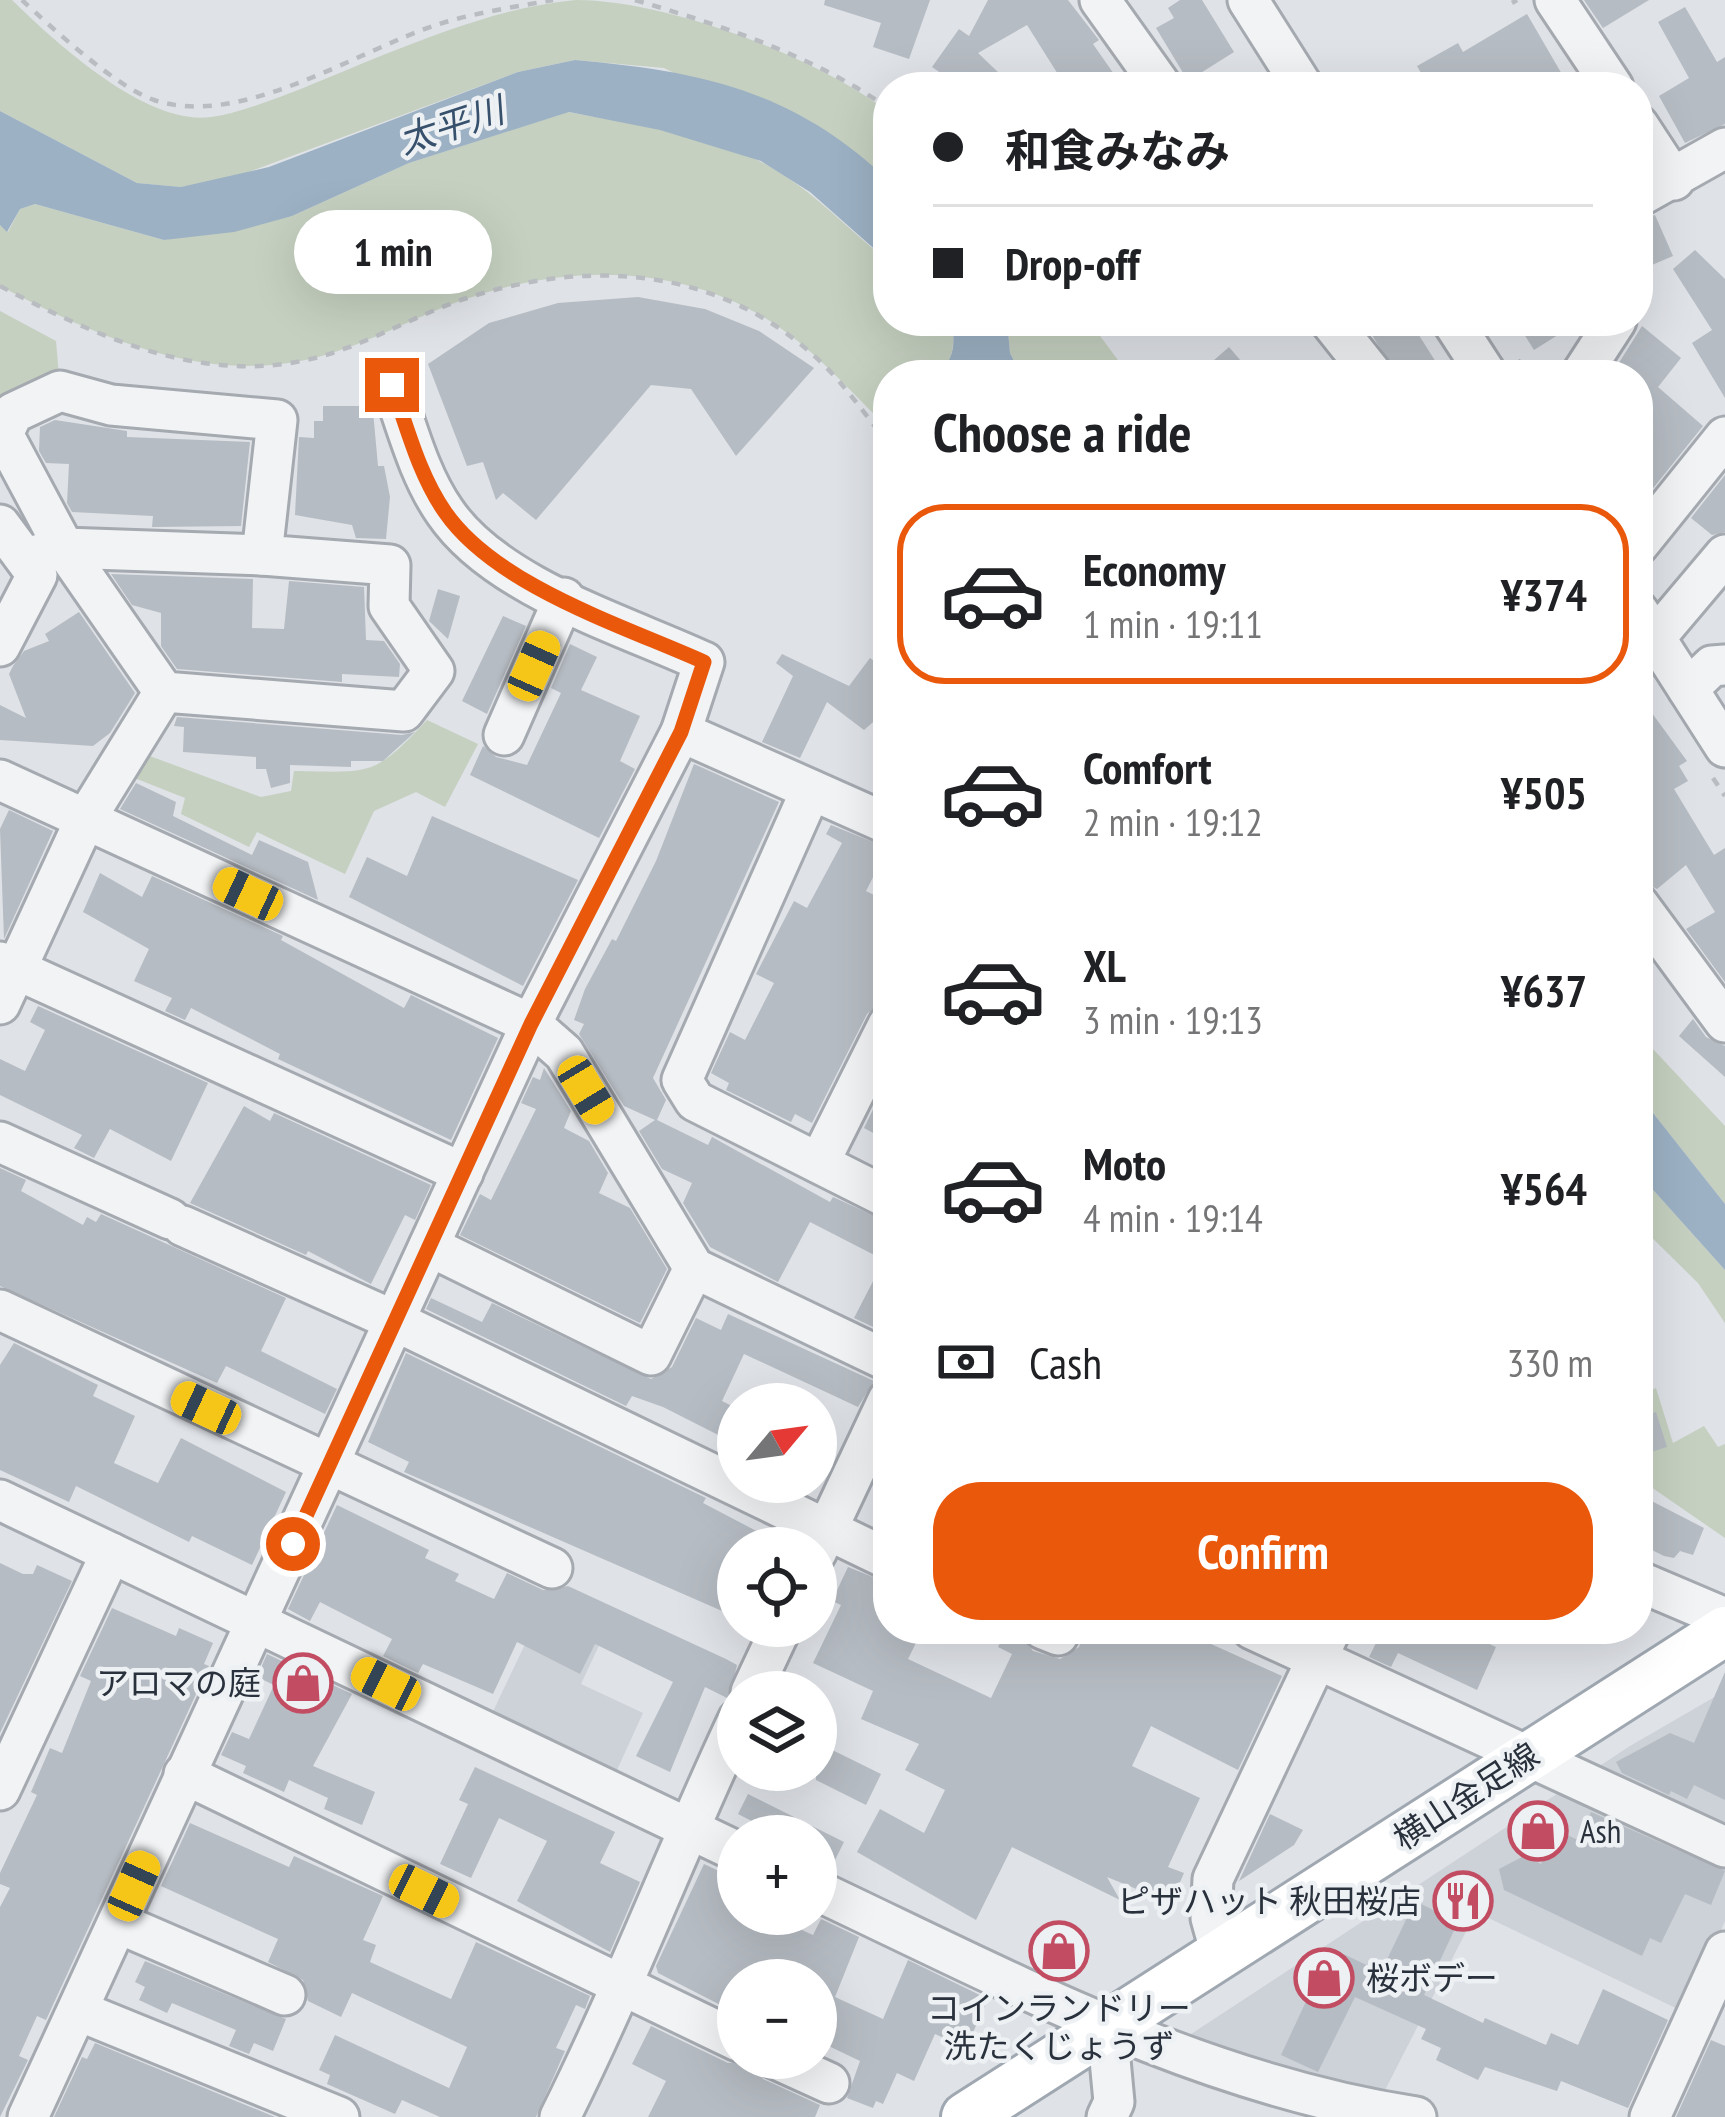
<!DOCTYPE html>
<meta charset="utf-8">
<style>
:root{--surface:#fff;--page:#f6f6f6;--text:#202124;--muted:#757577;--line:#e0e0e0;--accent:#ea580c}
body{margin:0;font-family:"PT Sans Narrow","Noto Sans JP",sans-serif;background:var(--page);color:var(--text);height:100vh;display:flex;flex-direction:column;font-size:45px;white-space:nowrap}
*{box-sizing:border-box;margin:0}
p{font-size:39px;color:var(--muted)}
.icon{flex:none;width:66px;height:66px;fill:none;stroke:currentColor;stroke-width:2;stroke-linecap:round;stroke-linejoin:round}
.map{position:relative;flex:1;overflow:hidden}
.details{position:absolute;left:873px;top:360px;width:780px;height:1284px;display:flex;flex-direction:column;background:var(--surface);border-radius:48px;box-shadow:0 12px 48px #0002}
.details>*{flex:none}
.hud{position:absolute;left:873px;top:72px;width:780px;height:264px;border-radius:48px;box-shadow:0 12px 48px #0002;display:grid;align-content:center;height:264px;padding:0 60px;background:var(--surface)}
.needle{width:78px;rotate:61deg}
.buttons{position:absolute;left:717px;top:1383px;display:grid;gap:24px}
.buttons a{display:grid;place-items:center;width:120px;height:120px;border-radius:50%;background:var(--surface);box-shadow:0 12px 48px #0002;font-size:60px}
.end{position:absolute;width:54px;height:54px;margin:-27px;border:15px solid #ea580c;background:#fff;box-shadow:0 0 0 6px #fff}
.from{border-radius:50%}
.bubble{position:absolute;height:84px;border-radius:42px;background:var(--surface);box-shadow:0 12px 48px #0002;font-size:39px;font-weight:700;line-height:84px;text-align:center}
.car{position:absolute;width:36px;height:72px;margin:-36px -18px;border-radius:15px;box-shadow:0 0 9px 3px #0007;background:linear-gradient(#f5c518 24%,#345 0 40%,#f5c518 0 76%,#345 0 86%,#f5c518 0)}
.hud b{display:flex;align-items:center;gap:42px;height:114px;font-size:45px}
.hud b+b{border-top:3px solid var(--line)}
.hud i{width:30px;height:30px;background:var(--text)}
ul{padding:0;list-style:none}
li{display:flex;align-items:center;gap:36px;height:180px;margin:0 24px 18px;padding:0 36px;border:6px solid transparent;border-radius:48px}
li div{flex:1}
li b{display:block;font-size:45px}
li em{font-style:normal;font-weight:700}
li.active{border-color:var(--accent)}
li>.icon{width:108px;height:108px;stroke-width:1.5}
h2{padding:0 60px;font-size:54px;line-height:144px}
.pay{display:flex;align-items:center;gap:30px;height:132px;padding:0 60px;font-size:45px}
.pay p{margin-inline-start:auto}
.action{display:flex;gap:24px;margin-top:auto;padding:24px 60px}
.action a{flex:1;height:138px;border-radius:48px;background:var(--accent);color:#fff;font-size:48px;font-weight:700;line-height:138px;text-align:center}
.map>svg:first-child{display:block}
</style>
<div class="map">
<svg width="1725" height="2117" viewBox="0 0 1725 2117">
<rect width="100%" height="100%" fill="#dfe2e7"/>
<g fill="#cdd1d8">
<polygon points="548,1596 609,1624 581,1684 643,1713 612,1781 488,1722"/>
<polygon points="1725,1691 1725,1921 1684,2012 1476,1912 1381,2098 1182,2040 1630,1746"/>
</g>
<g fill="#c5d0c0">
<path d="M0,0H12C55,42 146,126 211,117C253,112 340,72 383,55C445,31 509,6 576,0C666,0 818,57 888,112V180L664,68L575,60L518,72L224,181L181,187L137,183L0,111Z"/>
<path d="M568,112C631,124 708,133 765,164C812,189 847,229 888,261V321H952C959,378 935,375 888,375V428C852,393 816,351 773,323C680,263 569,264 466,299C409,318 356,352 295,362C191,380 90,333 0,286V225L8,232L20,209L35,204L164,240L292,216L409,163Z"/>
<polygon points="0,311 56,341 59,376 0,408"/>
<polygon points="1007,321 1089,321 1129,375 1021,375 1010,353"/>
<path d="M427,720L478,744L445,807L416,792L374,811L345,874L257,832L249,847L181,814L185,798L132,777L147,755L261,797L291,791L294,771C371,772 373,778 427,720Z"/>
<polygon points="1638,1033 1725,1126 1725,1204 1638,1094"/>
<polygon points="1638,1173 1725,1270 1725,1323 1698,1283 1638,1224"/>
<polygon points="1656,1388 1673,1443 1704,1426 1718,1447 1725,1444 1725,1538 1638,1478 1638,1396"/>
</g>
<g fill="#9cb1c4">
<path d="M575,60C700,71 793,90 888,180V261L810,192L761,161L660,130L569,112L409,163L292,216L234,232L164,240L35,204L20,209L7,232L0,225V111L137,183L181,187L269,167L518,72Z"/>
<path d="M952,321H1007L1010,353L1021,375H935C955,360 955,346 952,321Z"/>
<polygon points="1638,1094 1725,1204 1725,1270 1638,1173"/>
</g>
<g fill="#b6bcc3">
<polygon points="825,0 930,0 909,59 873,47 881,23 824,5"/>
<polygon points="988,0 1068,0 1099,40 1093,44 1123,87 1066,87 1027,25 978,53 1000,74 991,87 961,87 932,67 959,29 969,36"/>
<polygon points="1180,0 1202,0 1234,52 1188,81 1156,28 1174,18 1168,8"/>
<polygon points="1584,0 1649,0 1603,28"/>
<polygon points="1685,7 1717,62 1725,57 1725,124 1685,143 1659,96 1689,78 1658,22"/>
<polygon points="1527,14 1563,76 1544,87 1429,87 1417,66 1458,43 1463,52"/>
<polygon points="1655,215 1673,256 1638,271 1638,221"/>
<polygon points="1695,250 1725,279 1725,398 1692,343 1712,330 1673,269"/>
<polygon points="638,297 705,309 759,331 814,368 736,456 691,389 651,385 536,520 503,493 496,500 483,462 467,466 428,364 489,323 558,303"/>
<polygon points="1394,321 1410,321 1444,375 1396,375 1372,335"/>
<polygon points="1516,321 1580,321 1534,350"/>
<polygon points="1642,326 1681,358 1658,387 1703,426 1638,507 1638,375 1617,366"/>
<polygon points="1229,347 1253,375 1197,375"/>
<polygon points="372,400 378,466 384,466 390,497 386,539 356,538 352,525 295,515 299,437 314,438 314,421 323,421 323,406 360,406"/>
<polygon points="55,420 127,431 127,437 250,442 241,526 152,527 153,516 72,512 67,503 69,464 46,463 39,451 40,427"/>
<polygon points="1725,475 1725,532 1712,535 1691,518"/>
<polygon points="111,574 253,579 252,628 284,629 289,581 364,587 366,640 384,641 400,664 399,677 342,674 342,682 177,669 161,646 161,613 132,605"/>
<polygon points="438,589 460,596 448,639 429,621"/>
<polygon points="79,612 135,693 110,733 93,746 0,740 0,705 26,718 9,674 13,666 24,651 49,641 45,634"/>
<polygon points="503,616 526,626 487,714 462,701"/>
<polygon points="570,644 597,657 581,690 640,716 620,761 635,769 599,838 470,775 483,746 496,757 527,765 561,693 551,688"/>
<polygon points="782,654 849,686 870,658 888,671 888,709 864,730 827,702 800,758 762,742 793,676 776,663"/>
<polygon points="1638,694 1687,761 1679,766 1688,781 1674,789 1714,855 1725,848 1725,982 1686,929 1715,912 1686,865 1657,889 1638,880"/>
<polygon points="177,717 402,735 415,732 383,761 351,761 351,767 290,765 290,783 271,788 266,769 256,769 256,757 183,752 184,727 174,726"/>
<polygon points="694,764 779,802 653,1078 666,1100 657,1120 708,1145 712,1137 830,1202 833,1197 888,1222 888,1334 854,1318 884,1260 810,1222 778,1282 710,1247 683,1203 692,1183 662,1169 639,1131 655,1120 624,1106 579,1034 584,1024 574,1020 585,989 612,939 616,941 656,861"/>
<polygon points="136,783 176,802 173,816 252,855 259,840 308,862 318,900 120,809"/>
<polygon points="9,810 53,831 4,939 0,829"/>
<polygon points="432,816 578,880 523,986 349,897 367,857 407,876"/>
<polygon points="831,825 888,848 866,891 888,902 888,985 880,1003 867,1014 812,1123 795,1114 791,1122 726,1090 729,1083 711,1073 730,1032 745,1040 774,983 756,974 794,901 807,908 842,843 826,834"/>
<polygon points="100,873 142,897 152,876 283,936 281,940 404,1008 411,995 498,1038 451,1140 278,1059 280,1054 191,1008 185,1020 165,1011 172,998 134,981 149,949 83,912"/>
<polygon points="38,1006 208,1083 171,1161 110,1129 94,1158 74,1148 82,1135 0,1095 0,1059 25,1071 45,1030 30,1022"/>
<polygon points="1693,1019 1706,1037 1725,1046 1725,1077 1679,1036"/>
<polygon points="544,1068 571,1111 564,1128 589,1141 608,1173 599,1193 630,1208 667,1269 640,1323 460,1235 480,1194 491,1200 536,1109 521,1103 533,1077 540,1080"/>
<polygon points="883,1089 888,1091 888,1141 864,1128"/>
<polygon points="244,1106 270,1121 274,1113 431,1185 415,1220 405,1215 371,1284 308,1251 306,1255 190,1203"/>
<polygon points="0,1168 26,1180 21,1191 83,1225 87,1217 96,1222 101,1214 286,1298 261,1351 337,1389 325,1414 226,1366 217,1383 0,1286"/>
<polygon points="431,1298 482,1322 492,1303 651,1379 672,1367 696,1318 721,1330 728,1314 874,1381 858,1407 744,1354 722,1401 738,1409 738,1445 663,1407 632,1396 626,1406 426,1309"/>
<polygon points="14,1343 98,1385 93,1396 135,1416 114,1463 158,1483 181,1438 286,1492 252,1565 192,1536 189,1542 76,1486 69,1502 0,1470 0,1365"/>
<polygon points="406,1353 706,1498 703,1503 789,1548 738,1548 738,1594 729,1614 404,1472 409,1462 368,1442"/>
<polygon points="1656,1412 1667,1447 1638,1456 1638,1418"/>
<polygon points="1638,1494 1704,1528 1693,1555 1680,1551 1674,1558 1664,1556 1638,1543"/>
<polygon points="337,1505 429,1550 425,1558 459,1574 455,1581 494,1599 507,1573 543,1590 568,1586 726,1659 737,1665 729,1699 705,1687 670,1772 636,1756 673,1682 595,1644 580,1674 517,1642 493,1694 423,1664 418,1673 383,1656 392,1639 320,1602 310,1621 288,1609"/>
<polygon points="0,1563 23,1574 33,1574 37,1565 72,1581 0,1733"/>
<polygon points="848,1567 888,1583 888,1629 923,1629 908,1659 991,1698 1012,1654 998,1647 1007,1629 1019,1629 1033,1651 1060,1659 1079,1647 1085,1629 1197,1629 1214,1638 1211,1644 1282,1676 1238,1770 1151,1726 1132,1766 1200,1798 1168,1867 1184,1873 1171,1903 1107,1877 1120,1900 1012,1847 976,1920 857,1852 880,1809 924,1833 945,1790 905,1770 919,1744 861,1719 873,1691 813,1663 841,1605 832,1601"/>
<polygon points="112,1608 176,1636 179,1628 213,1643 204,1664 209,1666 46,2020 37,2016 19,2056 28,2060 0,2117 0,1907 10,1888 0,1884 0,1873 37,1795 31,1792 50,1748 62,1753 91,1681 80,1676"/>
<polygon points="1355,1629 1456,1629 1496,1647 1477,1690 1398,1653 1391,1667 1369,1657 1376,1643"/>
<polygon points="267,1654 352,1694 313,1766 375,1792 362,1825 324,1809 328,1798 289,1780 284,1792 243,1773 246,1766 221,1755 232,1732 249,1739 274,1685 257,1677"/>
<polygon points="1725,1672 1725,1800 1694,1785 1687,1799 1671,1791 1669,1795 1622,1773 1616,1762 1670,1733 1694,1743"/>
<polygon points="816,1742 881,1774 866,1805 816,1780"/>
<polygon points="475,1767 615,1832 600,1863 640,1882 610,1952 517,1901 547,1841 499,1818 471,1878 440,1864 468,1804 459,1800"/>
<polygon points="748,1794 844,1842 830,1870 816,1866 816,1836 781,1836 738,1814"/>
<polygon points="1591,1812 1725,1871 1711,1905 1685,1894 1661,1943 1650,1938 1642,1956 1504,1890 1499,1869 1524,1856 1541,1864 1556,1830 1578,1840"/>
<polygon points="1270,1814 1303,1830 1294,1845 1239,1881"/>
<polygon points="190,1823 289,1867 294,1856 383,1896 363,1940 376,1945 370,1962 451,1999 476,1942 590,1996 585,2009 576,2005 556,2048 565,2051 536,2117 440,2117 402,2100 395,2114 327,2084 330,2075 319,2070 335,2035 449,2088 467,2047 352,1993 341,2017 308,2001 303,1980 268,1962 278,1939 161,1886"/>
<polygon points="704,1864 738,1880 738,1914 766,1914 813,1935 821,1919 859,1937 835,1997 883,2019 908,1960 988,1999 966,2048 935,2034 914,2081 897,2073 883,2104 876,2101 873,2108 847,2098 860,2061 816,2040 816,1980 738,1980 738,2014 658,1973 656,1966"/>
<polygon points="1415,1901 1458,1922 1424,1995 1483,2023 1485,2018 1546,2045 1551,2033 1578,2045 1603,1989 1668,2020 1628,2108 1561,2081 1557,2091 1485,2067 1478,2080 1436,2060 1441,2048 1421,2039 1426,2029 1355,1997 1318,2072 1281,2055 1331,1948 1381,1972"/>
<polygon points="145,1961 286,2019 273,2051 254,2043 249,2054 229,2046 236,2030 172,2003 167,2013 139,2000 145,1987 135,1982"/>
<polygon points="651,2026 728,2063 751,2062 763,2079 820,2105 815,2117 648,2117 666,2081 632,2064"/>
<polygon points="1711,2040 1725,2046 1725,2117 1676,2117"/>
<polygon points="95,2043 275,2117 54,2117 82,2057 87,2059"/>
</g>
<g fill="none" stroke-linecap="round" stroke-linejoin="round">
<g stroke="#a5a9b0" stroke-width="45">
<g id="minor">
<polyline points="1100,0 1162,87"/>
<polyline points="1248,0 1303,87"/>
<polyline points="1555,0 1613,87"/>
<polyline points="1638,125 1674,180"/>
<polyline points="1638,197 1725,148"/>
<polyline points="1330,321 1373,375"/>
<polyline points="1452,321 1487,375"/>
<polyline points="1581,375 1616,321"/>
<polyline points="0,525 37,575 0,646"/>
<polyline points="1638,545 1725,437"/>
<polyline points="25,558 64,548 262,555"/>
<polyline points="1638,611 1725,747"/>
<polyline points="1655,638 1725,555"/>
<polyline points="1688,689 1712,666 1725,665"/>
<polyline points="681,732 888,824"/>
<polyline points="504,735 564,598"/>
<polyline points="0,780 531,1024 564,1053 694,1268 888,1361"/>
<polyline points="811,790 682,1080 695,1101 888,1198"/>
<polyline points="1638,904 1725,1022"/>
<polyline points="0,962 463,1173"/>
<polyline points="0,1004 85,820 164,692 64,548 3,434 13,413 60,391 111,405 277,420 262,555 390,565 389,606 434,671 404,711 164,692"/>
<polyline points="0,1142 170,1219"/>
<polyline points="819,1163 888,1025"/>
<polyline points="183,1226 395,1321 888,1559"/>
<polyline points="429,1246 651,1355 694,1268"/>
<polyline points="0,1310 552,1568"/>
<polyline points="0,1500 738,1852"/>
<polyline points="816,1553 888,1400"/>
<polyline points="1638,1581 1725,1618"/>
<polyline points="1043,1629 1058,1635 1061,1629"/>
<polyline points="1252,1629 1725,1847"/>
<polyline points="751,1692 782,1626"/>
<polyline points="184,1774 738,2041"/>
<polyline points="0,1790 111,1553"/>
<path d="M816,1890C1011,1982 1200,2084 1416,2117"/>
<polyline points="118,1923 285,1995"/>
<polyline points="1221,1954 1211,1918 1213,1879 1331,1629"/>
<polyline points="79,2011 339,2117"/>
<polyline points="774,2058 829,2083"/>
<path d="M28,2117L531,1024L681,732L704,662C624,625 496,587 445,512C419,475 407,427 392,385"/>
<path d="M560,2117C625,1987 676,1852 738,1720"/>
<polyline points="1107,2117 1114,2102 1107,2028"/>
<polyline points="1650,2117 1725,1952"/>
</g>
</g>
<g stroke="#9fa7b1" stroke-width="54">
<polyline id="major" points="966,2117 1725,1631"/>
</g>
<g stroke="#b9bdc1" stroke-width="4.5" stroke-dasharray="9 9" stroke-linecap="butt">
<path d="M22,0C52,28 116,87 154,100C240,129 355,52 436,25C473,13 514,7 553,0"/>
<path d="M635,0C723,26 812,55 888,108"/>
<polyline points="1512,3 1517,0"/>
<path d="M0,286C90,333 191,381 296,362C356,352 409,317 467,298C594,257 725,268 824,365C847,388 867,417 888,443"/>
<polyline points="1103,321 1106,326"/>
<polyline points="1518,360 1528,375"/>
<polyline points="1713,778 1725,796"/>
</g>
<use href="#minor" stroke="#f1f3f5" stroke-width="39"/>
<use href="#major" stroke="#fff" stroke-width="48"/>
</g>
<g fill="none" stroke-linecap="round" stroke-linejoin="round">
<path stroke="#ea580c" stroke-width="15" d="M293,1544L531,1024L681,732L704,662C624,626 496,586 445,512C419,475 407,427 392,385"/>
</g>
<defs>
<g id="shop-ring" transform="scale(3)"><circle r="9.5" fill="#eef1f4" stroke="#c24d63" stroke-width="1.5"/><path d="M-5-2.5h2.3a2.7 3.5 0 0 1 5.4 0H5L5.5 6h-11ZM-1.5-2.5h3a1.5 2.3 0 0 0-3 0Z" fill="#c24d63"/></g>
<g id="restaurant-ring" transform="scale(3)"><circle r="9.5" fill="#eef1f4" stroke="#c24d63" stroke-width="1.5"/><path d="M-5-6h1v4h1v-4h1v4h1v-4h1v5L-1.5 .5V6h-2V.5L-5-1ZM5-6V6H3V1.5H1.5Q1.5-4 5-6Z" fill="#c24d63"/></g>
</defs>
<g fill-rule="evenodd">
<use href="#shop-ring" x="303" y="1683"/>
<use href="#shop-ring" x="1538" y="1831"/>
<use href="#restaurant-ring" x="1463" y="1901"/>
<use href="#shop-ring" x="1059" y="1951"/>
<use href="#shop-ring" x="1324" y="1978"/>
</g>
<g text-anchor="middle" stroke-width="9" stroke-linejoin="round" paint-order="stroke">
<g font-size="33" fill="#29313c" stroke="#eef1f4" text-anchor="end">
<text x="261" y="1695">アロマの庭</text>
<text x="1580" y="1843" text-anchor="start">Ash</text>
<text x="1421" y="1913">ピザハット 秋田桜店</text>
<text x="1366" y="1990" text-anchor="start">桜ボデー</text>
<text x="1059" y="2020" text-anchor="middle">コインランドリー<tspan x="1059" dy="38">洗たくじょうず</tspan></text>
</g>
<g font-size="33" fill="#29313c" stroke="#eef1f4">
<text transform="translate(1466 1796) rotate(-33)" y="12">横山金足線</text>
</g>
<g font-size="36" font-style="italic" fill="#37516d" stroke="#eef1f4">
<text transform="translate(451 125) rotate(-18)" y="13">太平川</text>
</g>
</g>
</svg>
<div class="buttons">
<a><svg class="needle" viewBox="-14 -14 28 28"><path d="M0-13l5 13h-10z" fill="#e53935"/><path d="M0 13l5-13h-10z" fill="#757577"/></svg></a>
<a><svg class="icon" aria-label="locate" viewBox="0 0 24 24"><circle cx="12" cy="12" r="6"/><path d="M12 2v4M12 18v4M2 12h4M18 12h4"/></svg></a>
<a><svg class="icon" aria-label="layers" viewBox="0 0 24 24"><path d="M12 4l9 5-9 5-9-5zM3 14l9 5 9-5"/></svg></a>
<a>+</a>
<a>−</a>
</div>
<i class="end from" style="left:293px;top:1544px"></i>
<i class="end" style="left:392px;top:385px"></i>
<div class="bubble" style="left:294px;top:210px;width:198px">1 min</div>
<i class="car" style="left:534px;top:666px;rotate:24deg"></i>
<i class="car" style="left:248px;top:894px;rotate:295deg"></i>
<i class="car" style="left:586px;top:1090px;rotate:149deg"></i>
<i class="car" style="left:206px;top:1408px;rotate:295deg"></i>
<i class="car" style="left:386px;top:1684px;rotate:296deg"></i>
<i class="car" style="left:134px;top:1886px;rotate:24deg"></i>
<i class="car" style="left:424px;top:1891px;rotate:116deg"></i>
<div class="hud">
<b><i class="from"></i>和食みなみ</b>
<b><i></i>Drop-off</b>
</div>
<section class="details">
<h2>Choose a ride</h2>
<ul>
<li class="active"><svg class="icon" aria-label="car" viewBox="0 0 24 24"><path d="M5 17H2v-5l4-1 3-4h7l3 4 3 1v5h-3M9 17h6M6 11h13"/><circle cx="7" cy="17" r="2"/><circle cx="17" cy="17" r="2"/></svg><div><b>Economy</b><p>1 min · 19:11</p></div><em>¥374</em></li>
<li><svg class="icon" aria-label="car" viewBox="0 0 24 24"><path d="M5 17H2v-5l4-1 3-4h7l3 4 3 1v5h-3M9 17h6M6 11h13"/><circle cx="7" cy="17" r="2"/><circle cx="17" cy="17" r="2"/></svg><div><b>Comfort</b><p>2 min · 19:12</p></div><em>¥505</em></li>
<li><svg class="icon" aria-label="car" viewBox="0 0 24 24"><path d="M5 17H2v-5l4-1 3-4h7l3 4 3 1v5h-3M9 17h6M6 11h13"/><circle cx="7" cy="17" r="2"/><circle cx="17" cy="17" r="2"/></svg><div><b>XL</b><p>3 min · 19:13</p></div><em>¥637</em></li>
<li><svg class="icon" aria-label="car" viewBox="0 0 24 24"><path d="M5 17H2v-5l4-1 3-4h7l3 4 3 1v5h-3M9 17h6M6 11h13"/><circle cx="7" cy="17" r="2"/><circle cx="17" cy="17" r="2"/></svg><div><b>Moto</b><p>4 min · 19:14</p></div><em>¥564</em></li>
</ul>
<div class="pay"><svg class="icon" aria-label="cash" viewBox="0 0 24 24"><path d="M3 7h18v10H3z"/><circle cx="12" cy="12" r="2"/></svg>Cash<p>330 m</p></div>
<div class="action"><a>Confirm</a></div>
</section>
</div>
